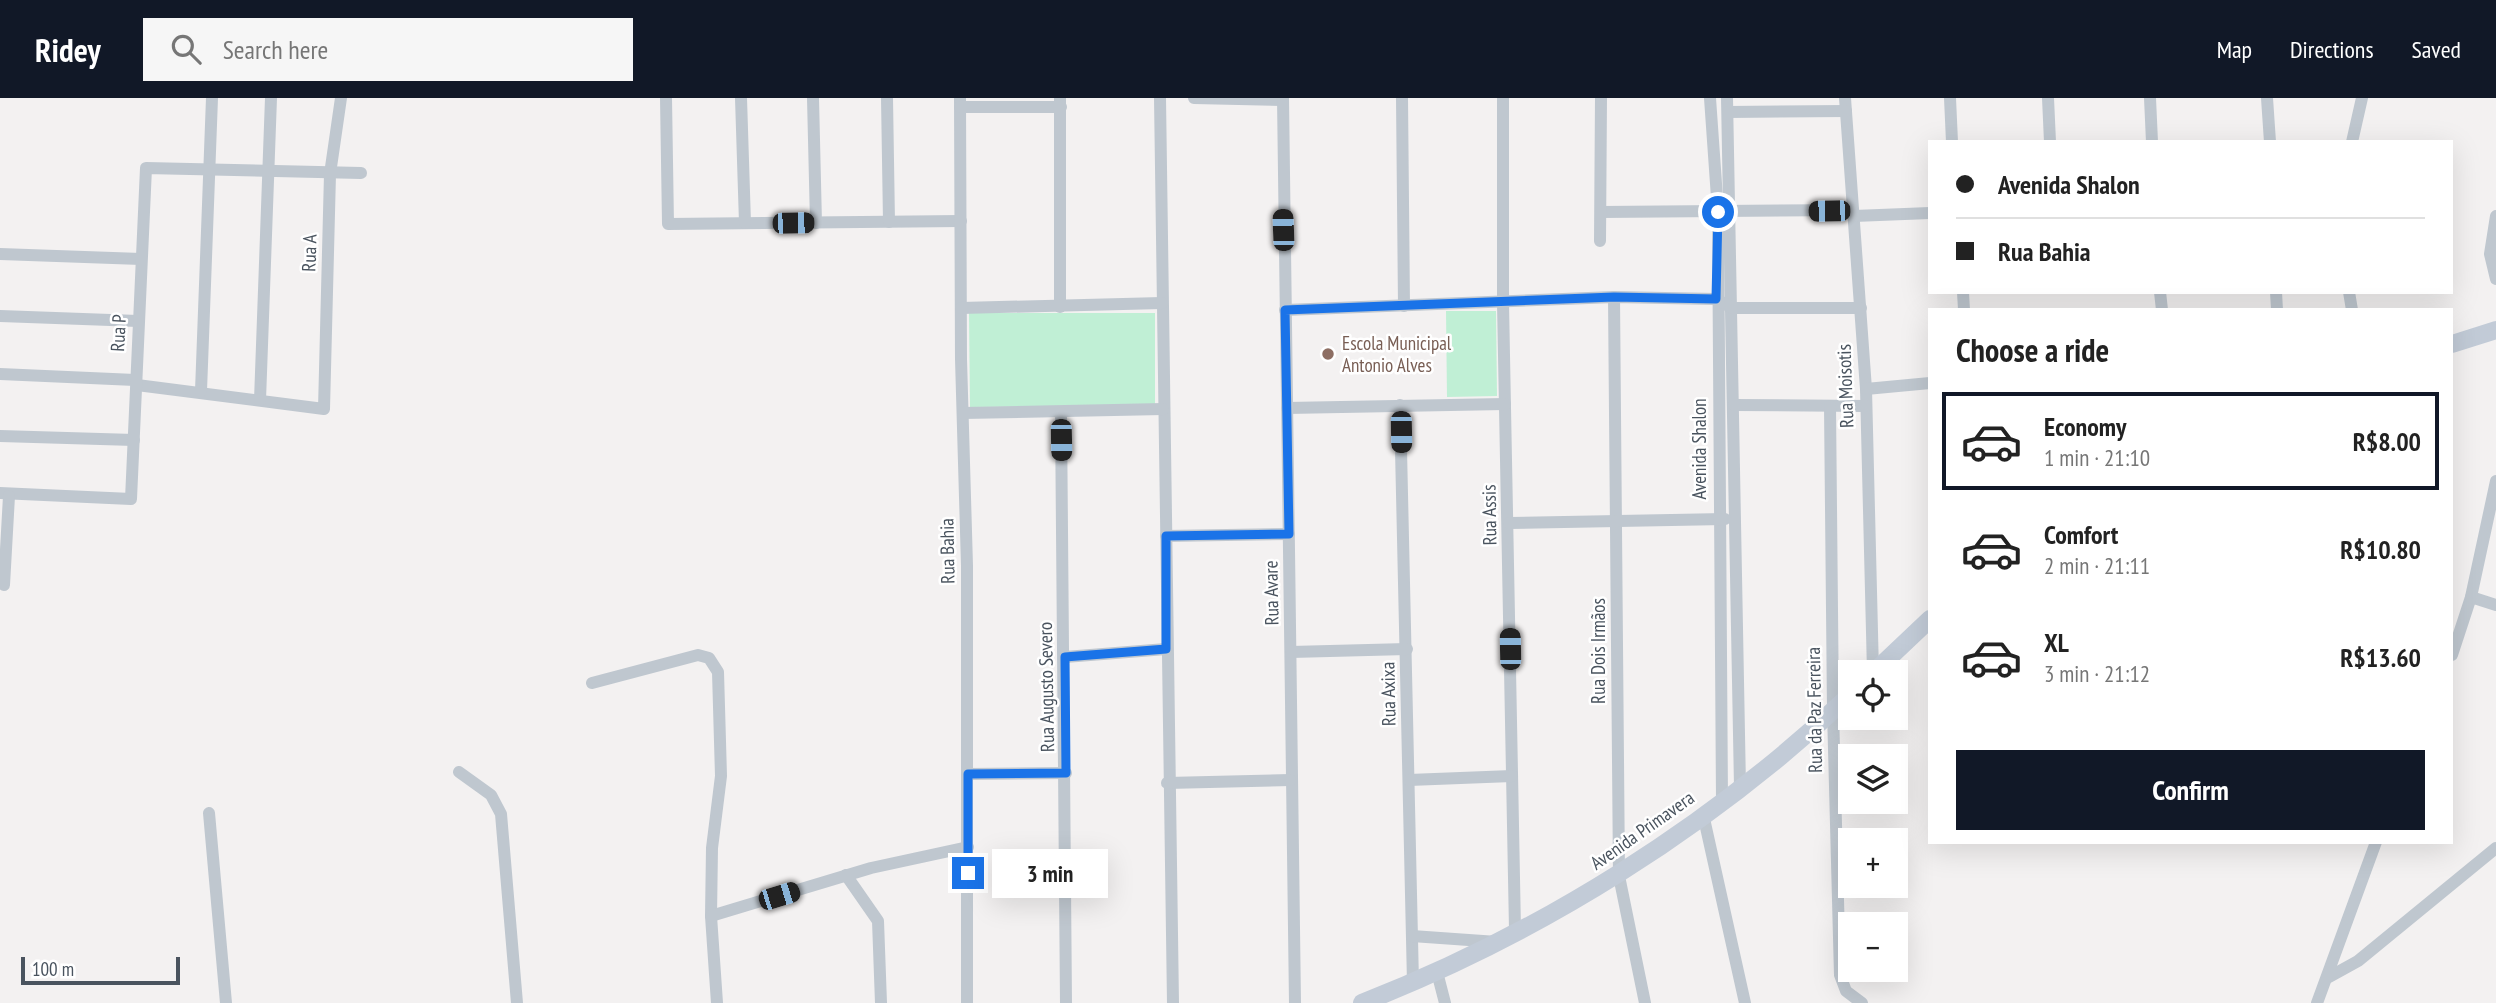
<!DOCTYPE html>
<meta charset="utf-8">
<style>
:root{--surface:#fff;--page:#f6f6f6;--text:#222;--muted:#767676;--line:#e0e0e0;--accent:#111827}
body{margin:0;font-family:"PT Sans Narrow",sans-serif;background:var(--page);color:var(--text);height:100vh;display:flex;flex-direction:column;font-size:26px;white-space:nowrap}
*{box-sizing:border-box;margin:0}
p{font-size:23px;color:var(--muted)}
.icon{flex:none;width:38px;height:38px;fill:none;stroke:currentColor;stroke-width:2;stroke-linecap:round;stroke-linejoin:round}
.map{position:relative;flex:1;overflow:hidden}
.drawer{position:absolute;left:1928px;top:210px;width:525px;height:536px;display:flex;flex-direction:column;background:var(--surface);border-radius:0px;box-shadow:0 7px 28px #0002}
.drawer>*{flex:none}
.banner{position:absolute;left:1928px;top:42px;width:525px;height:154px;border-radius:0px;box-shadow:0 7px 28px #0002;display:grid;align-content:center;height:154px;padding:0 28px;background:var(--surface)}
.fabs{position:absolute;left:1838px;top:562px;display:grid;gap:14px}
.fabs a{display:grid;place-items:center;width:70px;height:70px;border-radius:0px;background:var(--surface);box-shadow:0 7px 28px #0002;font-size:35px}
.scale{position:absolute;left:21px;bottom:18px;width:159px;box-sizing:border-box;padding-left:7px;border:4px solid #49535e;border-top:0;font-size:19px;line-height:24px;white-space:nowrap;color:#49535e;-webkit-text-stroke:5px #fff;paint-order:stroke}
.end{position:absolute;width:32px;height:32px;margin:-16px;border:9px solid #1a73e8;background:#fff;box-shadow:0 0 0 4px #fff}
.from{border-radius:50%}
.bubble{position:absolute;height:49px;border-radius:0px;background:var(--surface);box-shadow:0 7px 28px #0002;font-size:23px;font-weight:600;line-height:49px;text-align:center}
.car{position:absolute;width:21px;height:42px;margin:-21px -10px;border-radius:9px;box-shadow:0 0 5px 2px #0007;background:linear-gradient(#222 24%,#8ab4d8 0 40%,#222 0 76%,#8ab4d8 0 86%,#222 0)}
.banner b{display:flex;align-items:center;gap:24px;height:66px;font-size:26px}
.banner b+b{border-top:2px solid var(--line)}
.banner i{width:18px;height:18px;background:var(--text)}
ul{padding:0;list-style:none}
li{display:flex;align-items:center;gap:21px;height:98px;margin:0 14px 10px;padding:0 14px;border:4px solid transparent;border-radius:0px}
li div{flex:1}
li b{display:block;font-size:26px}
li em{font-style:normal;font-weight:600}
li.on{border-color:var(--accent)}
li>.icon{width:63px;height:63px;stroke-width:1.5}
h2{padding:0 28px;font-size:32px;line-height:84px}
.cta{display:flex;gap:14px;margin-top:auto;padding:14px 28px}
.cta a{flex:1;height:80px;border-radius:0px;background:var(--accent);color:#fff;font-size:28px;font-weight:600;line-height:80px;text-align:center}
header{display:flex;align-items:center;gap:42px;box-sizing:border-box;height:98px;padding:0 35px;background:var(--accent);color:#fff}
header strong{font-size:33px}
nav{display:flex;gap:38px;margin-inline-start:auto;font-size:24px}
.search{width:490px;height:63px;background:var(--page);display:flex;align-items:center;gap:18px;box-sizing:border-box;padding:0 24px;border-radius:0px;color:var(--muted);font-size:26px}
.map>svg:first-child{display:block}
</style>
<header>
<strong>Ridey</strong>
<div class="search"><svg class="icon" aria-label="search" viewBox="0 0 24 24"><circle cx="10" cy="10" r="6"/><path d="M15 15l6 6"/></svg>Search here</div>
<nav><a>Map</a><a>Directions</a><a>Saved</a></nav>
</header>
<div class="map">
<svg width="2496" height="905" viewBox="0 0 2496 905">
<rect width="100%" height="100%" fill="#f3f1f1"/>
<g fill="#c0efd5">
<polygon points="1446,213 1496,213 1497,298 1447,299"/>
<polygon points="969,215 1155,215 1155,308 970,309"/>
</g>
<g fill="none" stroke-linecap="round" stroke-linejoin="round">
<g stroke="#bfc7cf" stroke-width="12">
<polyline points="666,0 668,126 961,123"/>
<polyline points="741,0 745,125"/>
<polyline points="813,0 816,125"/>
<polyline points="887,0 889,124"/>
<polyline points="960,0 961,261 967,468 967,905"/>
<polyline points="1160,0 1173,905"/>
<polyline points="1194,0 1283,2"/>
<polyline points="1283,0 1295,905"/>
<polyline points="1402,0 1404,208"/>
<polyline points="1503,0 1503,205 1515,832"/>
<polyline points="1710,0 1718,114 1722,703"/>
<polyline points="1727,0 1740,689"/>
<polyline points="1845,0 1866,291 1873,574"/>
<polyline points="1950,0 1952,44"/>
<polyline points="2048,0 2050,44"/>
<polyline points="2150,0 2152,44"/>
<polyline points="2267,0 2270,44"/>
<polyline points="960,9 1061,9"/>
<polyline points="1728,14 1846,13"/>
<polyline points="2352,44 2362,0"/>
<polyline points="1601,114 1853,112"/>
<polyline points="1854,118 1930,115"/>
<polyline points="2496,118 2490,156 2496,181"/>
<polyline points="1600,143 1601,0"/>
<polyline points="0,156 141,161"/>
<polyline points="1963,194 1964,212"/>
<polyline points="2160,194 2162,212"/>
<polyline points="2276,194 2277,212"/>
<polyline points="2349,194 2352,212"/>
<polyline points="1614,199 1619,778 1645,905"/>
<polyline points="1060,209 1060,0"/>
<polyline points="961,210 1162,205"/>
<polyline points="1285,212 1614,199 1716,201 1732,210 1861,210"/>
<polyline points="0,218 138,223"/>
<polyline points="0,276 135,282"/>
<polyline points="137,287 324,311 330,76 341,0"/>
<polyline points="1866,291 1930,285"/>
<polyline points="201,293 212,0"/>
<polyline points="260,302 271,0"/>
<polyline points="1400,307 1413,885"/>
<polyline points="1734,307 1866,308"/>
<polyline points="1830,308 1833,613 1840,877 1846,893 1862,905"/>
<polyline points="1287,310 1505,306"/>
<polyline points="963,315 1163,311"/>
<polyline points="1061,315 1066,905"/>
<polyline points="0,338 134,342"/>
<polyline points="0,395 131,401 146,70 361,75"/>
<polyline points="1509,425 1725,421"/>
<polyline points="1166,438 1289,436"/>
<polyline points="4,487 9,398"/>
<polyline points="2471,499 2496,507"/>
<polyline points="1291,554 1407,551"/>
<polyline points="2452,557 2471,499 2496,383"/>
<polyline points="1065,559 1166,551"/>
<polyline points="592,585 698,557 709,560 718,574 721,678 712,750 711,818 717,905"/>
<polyline points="459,674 491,697 501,716 517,905"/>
<polyline points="968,676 1066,675"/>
<polyline points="1409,682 1512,678"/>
<polyline points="1167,685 1290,682"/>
<polyline points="209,715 226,905"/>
<polyline points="1703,716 1745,905"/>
<polyline points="846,777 878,823 881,905"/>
<polyline points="711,818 871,770 968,749"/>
<polyline points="1412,838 1497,844"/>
<polyline points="1437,874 1445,905"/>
<polyline points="2329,879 2358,863 2496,750"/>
<polyline points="2317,905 2376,744"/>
</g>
<g stroke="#c2cbd7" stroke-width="18">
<polyline points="2452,246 2496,232"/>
<polyline points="1874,574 1930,521"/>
<path d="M1362,905C1541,835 1710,729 1850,597"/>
</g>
</g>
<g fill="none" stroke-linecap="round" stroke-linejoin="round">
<polyline stroke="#1a73e8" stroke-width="9" points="968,775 968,676 1066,675 1065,559 1166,551 1166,438 1289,436 1285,212 1614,199 1716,201 1718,114"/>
</g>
<circle fill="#8d6e63" stroke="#fff" stroke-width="2.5" cx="1328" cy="256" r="7"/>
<g text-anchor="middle" stroke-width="5" stroke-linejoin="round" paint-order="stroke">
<g font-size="19" fill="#49535e" stroke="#fff">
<text transform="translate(309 155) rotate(-88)" y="7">Rua A</text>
<text transform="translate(118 235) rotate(-87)" y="7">Rua P</text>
<text transform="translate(1845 288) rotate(-92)" y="7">Rua Moisotis</text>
<text transform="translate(1699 351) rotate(-90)" y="7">Avenida Shalon</text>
<text transform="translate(1489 417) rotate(-91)" y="7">Rua Assis</text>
<text transform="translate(947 453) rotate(-91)" y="7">Rua Bahia</text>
<text transform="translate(1271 495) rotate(-91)" y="7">Rua Avare</text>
<text transform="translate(1598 553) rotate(-90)" y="7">Rua Dois Irmãos</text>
<text transform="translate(1046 589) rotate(-91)" y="7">Rua Augusto Severo</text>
<text transform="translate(1388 596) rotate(-91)" y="7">Rua Axixa</text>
<text transform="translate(1814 612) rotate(-91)" y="7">Rua da Paz Ferreira</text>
<text transform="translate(1642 732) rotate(-35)" y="7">Avenida Primavera</text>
</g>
<g font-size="19" fill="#785e54" stroke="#fff" text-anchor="start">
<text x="1342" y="252">Escola Municipal<tspan x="1342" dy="22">Antonio Alves</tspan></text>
</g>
</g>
</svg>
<div class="fabs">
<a><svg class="icon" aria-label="locate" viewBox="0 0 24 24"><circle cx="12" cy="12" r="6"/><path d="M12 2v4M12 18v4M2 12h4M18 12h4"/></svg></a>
<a><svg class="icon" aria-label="layers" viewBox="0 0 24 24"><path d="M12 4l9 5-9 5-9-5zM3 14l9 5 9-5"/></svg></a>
<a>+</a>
<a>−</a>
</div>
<div class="scale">100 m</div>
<i class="end from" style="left:1718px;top:114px"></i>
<i class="end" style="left:968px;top:775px"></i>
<div class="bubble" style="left:992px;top:751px;width:116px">3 min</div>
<i class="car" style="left:1829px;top:113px;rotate:269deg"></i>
<i class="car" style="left:793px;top:125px;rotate:89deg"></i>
<i class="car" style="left:1283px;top:132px;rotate:358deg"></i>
<i class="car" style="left:1401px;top:334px;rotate:179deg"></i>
<i class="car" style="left:1061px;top:342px;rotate:179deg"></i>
<i class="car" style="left:1510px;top:551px;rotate:359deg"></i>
<i class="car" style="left:779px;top:798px;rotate:73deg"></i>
<div class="banner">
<b><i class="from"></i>Avenida Shalon</b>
<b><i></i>Rua Bahia</b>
</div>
<section class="drawer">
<h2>Choose a ride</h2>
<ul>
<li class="on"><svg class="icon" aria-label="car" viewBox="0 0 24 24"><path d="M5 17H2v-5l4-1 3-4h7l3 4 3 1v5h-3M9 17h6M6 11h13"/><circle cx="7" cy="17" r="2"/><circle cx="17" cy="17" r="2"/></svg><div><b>Economy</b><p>1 min · 21:10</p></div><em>R$8.00</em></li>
<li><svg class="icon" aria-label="car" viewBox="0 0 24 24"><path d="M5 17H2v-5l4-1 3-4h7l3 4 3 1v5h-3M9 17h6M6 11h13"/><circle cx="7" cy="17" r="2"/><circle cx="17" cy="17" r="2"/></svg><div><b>Comfort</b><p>2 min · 21:11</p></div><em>R$10.80</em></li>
<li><svg class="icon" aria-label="car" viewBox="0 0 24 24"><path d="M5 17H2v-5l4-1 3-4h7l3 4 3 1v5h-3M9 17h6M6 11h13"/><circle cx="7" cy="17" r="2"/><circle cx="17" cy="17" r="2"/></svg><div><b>XL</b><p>3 min · 21:12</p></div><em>R$13.60</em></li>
</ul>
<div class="cta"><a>Confirm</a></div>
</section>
</div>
